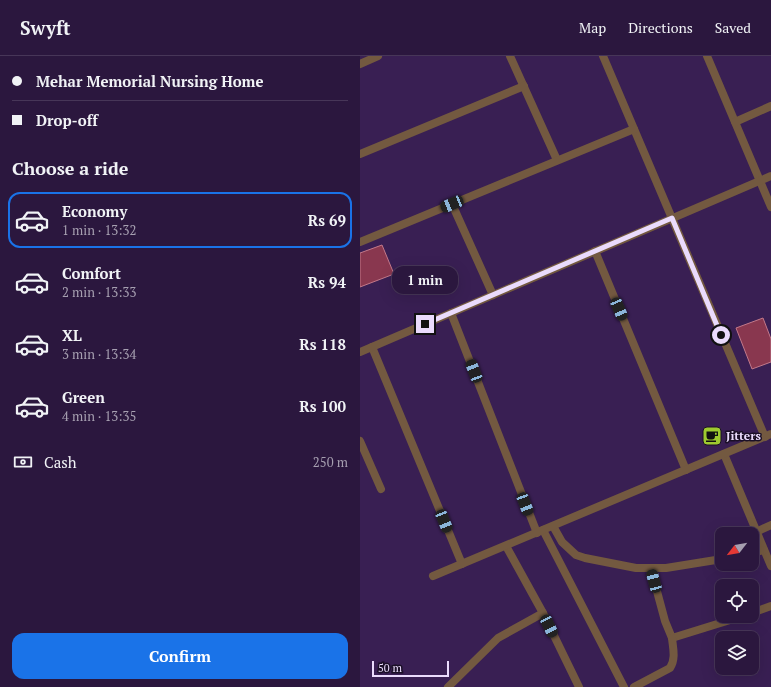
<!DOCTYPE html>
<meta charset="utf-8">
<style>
:root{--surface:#2b173e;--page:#372449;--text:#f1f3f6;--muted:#a69fb0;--line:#473658;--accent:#1a73e8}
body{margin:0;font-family:"PT Serif",serif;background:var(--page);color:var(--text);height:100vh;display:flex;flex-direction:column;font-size:15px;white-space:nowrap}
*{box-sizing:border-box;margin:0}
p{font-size:13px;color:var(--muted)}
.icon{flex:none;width:22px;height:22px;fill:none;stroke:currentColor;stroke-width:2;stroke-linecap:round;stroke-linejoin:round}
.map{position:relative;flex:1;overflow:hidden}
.drawer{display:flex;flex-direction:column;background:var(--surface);width:360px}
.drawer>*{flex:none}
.banner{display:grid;align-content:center;height:88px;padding:0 12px;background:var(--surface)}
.needle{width:26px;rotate:239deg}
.tools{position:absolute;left:355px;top:471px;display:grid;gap:8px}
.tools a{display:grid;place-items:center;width:44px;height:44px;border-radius:8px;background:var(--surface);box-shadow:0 4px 16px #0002,0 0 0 1px var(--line);font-size:20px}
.scale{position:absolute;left:12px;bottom:10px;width:77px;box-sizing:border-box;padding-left:4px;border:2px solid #eadbfc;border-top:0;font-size:11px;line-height:14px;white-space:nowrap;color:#eadbfc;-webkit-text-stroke:3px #1b1027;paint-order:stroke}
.end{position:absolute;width:18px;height:18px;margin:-9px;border:5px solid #eadbfc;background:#111;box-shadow:0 0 0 2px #111}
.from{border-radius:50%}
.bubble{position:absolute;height:28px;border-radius:12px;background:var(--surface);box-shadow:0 4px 16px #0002,0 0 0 1px var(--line);font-size:13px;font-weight:800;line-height:28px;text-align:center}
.car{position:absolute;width:12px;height:24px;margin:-12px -6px;border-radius:5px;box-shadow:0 0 3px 1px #0007;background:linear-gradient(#222 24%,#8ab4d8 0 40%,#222 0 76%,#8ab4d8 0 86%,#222 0)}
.banner b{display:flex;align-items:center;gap:14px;height:38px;font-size:15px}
.banner b+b{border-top:1px solid var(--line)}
.banner i{width:10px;height:10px;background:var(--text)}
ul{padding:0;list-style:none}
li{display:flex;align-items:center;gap:12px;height:56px;margin:0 8px 6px;padding:0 4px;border:2px solid transparent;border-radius:12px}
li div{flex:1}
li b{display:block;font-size:15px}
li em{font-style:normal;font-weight:800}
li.selected{border-color:var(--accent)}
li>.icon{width:36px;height:36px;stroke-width:1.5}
h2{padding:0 12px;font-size:18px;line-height:48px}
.pay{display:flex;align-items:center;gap:10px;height:44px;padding:0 12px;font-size:15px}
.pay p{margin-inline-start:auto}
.primary-button{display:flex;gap:8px;margin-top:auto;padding:8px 12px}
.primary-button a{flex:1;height:46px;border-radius:12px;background:var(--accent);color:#fff;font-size:16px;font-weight:800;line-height:46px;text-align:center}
header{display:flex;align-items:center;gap:24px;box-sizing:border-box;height:56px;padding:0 20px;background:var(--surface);border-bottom:1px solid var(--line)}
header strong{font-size:19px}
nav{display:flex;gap:22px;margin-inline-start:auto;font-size:14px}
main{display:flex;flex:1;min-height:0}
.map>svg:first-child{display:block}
</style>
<header>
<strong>Swyft</strong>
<nav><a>Map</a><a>Directions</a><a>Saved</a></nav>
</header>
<main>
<section class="drawer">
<div class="banner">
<b><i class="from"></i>Mehar Memorial Nursing Home</b>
<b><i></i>Drop-off</b>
</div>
<h2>Choose a ride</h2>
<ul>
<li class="selected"><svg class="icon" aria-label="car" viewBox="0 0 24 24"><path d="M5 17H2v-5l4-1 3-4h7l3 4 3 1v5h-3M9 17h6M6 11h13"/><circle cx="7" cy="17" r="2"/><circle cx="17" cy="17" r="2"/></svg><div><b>Economy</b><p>1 min · 13:32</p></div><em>Rs 69</em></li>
<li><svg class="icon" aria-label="car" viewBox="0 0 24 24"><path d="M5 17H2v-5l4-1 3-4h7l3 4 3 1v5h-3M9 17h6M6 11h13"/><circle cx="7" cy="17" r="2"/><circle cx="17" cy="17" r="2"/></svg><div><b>Comfort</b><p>2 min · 13:33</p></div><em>Rs 94</em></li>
<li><svg class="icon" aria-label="car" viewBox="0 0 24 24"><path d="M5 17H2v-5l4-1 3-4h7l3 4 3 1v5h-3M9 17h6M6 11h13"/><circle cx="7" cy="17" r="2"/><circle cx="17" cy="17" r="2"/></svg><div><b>XL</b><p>3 min · 13:34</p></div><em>Rs 118</em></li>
<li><svg class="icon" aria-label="car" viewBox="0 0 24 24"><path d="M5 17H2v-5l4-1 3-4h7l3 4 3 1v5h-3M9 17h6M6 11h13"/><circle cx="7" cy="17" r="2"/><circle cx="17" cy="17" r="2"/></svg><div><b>Green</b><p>4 min · 13:35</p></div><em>Rs 100</em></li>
</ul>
<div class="pay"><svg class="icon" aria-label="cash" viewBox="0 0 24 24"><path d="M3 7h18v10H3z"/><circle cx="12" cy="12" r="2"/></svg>Cash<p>250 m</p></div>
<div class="primary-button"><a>Confirm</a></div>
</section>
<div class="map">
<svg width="411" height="631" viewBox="0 0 411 631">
<rect width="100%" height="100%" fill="#391f53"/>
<g fill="#89374f" stroke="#c3798a">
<polygon points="22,189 34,218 0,231 0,197"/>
<polygon points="403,262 411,283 411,306 392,313 376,272"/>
</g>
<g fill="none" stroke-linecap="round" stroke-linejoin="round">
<g stroke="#735940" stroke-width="8">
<polyline points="150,0 197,104"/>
<polyline points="243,0 405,381"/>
<polyline points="347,0 411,151"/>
<polyline points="0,8 18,0"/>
<polyline points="375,66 411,50"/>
<polyline points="0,98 164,30"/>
<polyline points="92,148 133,239"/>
<polyline points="0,186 274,73"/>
<polyline points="235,195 326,414"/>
<polyline points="91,257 177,477"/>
<polyline points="12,291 102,508"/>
<polyline points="0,296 411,120"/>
<polyline points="0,385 21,433"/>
<polyline points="364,398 411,510"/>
<polyline points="193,470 202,486 216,499 225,502 276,512 306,512 362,503"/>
<polyline points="183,474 264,631"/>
<polyline points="396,476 411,469"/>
<polyline points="146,490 183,557 219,631"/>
<polyline points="392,497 404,494"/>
<polyline points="291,513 305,565 312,582 383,560"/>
<polyline points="73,520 411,378"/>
<polyline points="392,557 411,550"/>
<polyline points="88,631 138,582 183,557"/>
<path d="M274,631L310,612C316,603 313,592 312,582"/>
</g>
</g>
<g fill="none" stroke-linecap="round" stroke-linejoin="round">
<polyline stroke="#eadbfc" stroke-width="5" points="65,268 312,162 361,279"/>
</g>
<defs>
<g id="cafe-square" transform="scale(1)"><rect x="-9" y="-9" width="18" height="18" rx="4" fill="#9eca2f" stroke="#1b1027"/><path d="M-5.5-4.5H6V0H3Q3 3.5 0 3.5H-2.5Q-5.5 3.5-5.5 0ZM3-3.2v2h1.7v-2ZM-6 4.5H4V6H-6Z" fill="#111"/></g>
</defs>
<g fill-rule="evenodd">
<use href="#cafe-square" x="352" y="380"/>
</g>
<g text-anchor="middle" stroke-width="3" stroke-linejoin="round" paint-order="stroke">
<g font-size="12" font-weight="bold" fill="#eadbfc" stroke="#1b1027" text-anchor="start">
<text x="366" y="384">Jitters</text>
</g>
</g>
</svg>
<div class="tools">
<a><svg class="needle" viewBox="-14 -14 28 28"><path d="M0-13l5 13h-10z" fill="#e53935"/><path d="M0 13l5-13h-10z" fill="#a69fb0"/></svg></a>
<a><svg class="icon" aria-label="locate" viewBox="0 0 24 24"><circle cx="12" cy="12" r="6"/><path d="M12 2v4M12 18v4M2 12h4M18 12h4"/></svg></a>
<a><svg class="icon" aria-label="layers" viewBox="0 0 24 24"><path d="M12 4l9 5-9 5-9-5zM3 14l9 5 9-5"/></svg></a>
</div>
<div class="scale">50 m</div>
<i class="end from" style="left:361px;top:279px"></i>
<i class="end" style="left:65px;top:268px"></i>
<div class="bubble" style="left:32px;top:210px;width:66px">1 min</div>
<i class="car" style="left:92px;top:148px;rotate:248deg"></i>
<i class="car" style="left:259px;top:253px;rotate:157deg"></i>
<i class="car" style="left:114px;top:315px;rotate:339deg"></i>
<i class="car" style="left:165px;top:448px;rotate:159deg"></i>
<i class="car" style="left:84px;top:465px;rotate:158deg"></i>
<i class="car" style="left:294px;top:525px;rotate:345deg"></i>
<i class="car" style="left:189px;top:570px;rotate:154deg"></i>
</div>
</main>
